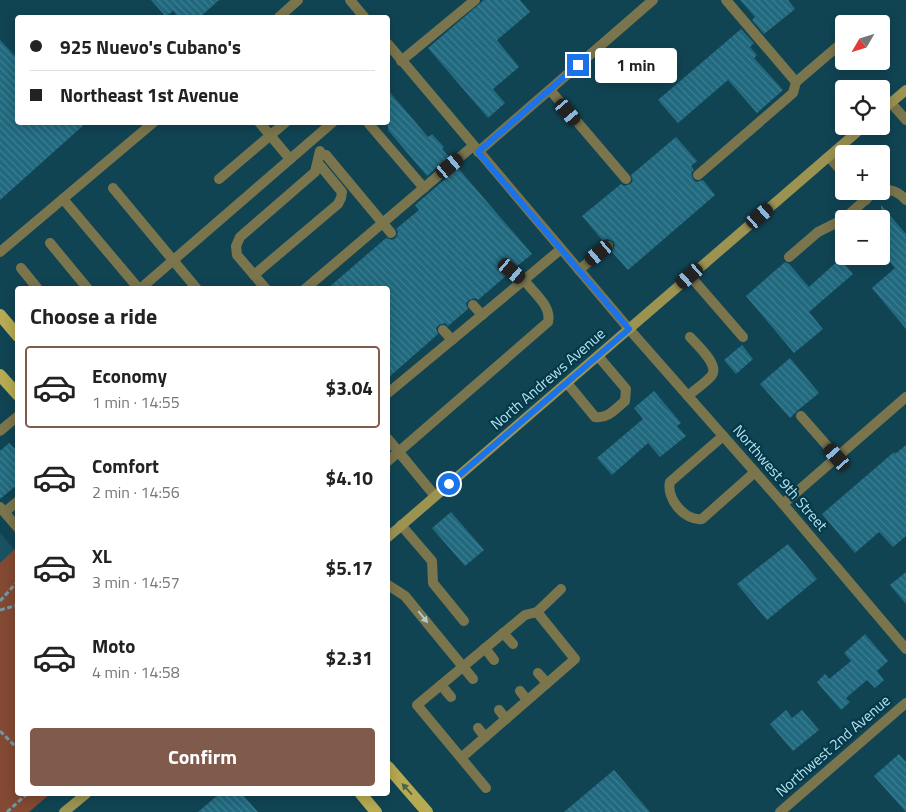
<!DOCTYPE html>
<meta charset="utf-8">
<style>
:root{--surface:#fff;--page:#f2f2f2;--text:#222;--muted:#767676;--line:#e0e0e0;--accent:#805b4c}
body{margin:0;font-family:"Titillium Web",sans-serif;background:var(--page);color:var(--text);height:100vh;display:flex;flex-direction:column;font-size:19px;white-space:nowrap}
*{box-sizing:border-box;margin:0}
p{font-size:16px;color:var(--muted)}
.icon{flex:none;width:28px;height:28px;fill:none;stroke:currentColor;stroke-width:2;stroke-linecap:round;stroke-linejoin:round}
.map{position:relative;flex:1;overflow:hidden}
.sheet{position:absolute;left:15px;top:286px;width:375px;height:510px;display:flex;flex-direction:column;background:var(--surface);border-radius:5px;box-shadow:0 2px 12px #0003}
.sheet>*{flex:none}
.hud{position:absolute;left:15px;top:15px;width:375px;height:110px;border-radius:5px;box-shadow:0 2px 12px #0003;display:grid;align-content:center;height:110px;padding:0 15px;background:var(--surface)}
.needle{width:32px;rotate:231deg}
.tools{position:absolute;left:835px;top:15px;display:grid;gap:10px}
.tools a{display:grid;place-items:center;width:55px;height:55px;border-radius:5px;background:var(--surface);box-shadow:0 2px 12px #0003;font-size:25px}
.end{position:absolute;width:22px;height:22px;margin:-11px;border:6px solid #1a73e8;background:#fff;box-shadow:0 0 0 2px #fff}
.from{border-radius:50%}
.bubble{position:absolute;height:35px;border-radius:5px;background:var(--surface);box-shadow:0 2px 12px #0003;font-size:16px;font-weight:700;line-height:35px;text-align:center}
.car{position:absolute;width:15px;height:30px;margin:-15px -8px;border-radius:6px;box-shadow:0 0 4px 1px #0007;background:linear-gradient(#222 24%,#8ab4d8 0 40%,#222 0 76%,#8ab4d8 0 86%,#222 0)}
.hud b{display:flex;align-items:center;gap:18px;height:48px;font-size:19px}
.hud b+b{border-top:1px solid var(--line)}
.hud i{width:12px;height:12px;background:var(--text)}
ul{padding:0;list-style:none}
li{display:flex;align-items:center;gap:15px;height:82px;margin:0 10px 8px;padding:0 5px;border:2px solid transparent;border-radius:5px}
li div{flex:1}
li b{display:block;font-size:19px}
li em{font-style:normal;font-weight:700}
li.selected{border-color:var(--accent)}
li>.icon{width:45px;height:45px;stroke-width:1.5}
h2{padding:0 15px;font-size:22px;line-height:60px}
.action{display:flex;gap:10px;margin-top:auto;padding:10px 15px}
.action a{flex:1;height:58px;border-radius:5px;background:var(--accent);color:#fff;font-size:20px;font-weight:700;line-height:58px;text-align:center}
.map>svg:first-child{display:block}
</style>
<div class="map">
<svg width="906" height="812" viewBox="0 0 906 812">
<defs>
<pattern id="building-back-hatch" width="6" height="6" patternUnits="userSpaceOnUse" patternTransform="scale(1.25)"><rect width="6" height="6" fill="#20697f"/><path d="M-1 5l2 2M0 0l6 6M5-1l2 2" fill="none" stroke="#3e7e91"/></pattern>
</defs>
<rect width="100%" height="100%" fill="#114453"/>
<polygon fill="#1a5263" points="0,533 15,550 0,563"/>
<polygon fill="#834932" points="17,547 18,794 50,794 29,812 0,812 0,563"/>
<g fill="url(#building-back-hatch)">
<polygon points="151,0 219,0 199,18 179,18 173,11 166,17"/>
<polygon points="484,0 520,0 530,12 497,40 519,67 493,89 505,103 488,118 428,48"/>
<polygon points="740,0 788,0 795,9 764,34 752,20 755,17"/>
<polygon points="741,29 754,43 750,47 757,55 754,58 783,90 757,113 728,80 678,123 658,100"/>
<polygon points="0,40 18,59 18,122 87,122 0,200"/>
<polygon points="388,90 428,137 432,134 444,147 442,149 449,157 427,176 388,130"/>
<polygon points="676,137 697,161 691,166 694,170 691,173 693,179 696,182 703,180 715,195 628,270 612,252 615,245 613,241 607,239 603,241 582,216 621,184 624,186 630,184 633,181 631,175"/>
<polygon points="458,168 532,254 517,266 512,264 507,267 505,271 507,275 478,300 475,298 469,300 466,303 468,309 448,326 445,323 439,325 436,328 438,334 388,378 388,289 327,289 386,238 392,240 396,238 398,232 396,229 419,210 415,205"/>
<polygon points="881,205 906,234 906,329 872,288 895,268 881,251"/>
<polygon points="840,259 853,274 809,312 823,329 794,353 746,296 785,262 789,264 809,287"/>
<polygon points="742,345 753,359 736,374 724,360"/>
<polygon points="790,358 819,393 797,411 790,418 760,384"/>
<polygon points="654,391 681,423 677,426 686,436 660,457 648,443 612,475 597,458 643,419 634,408"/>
<polygon points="9,443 18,452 18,484 0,499 0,451"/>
<polygon points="906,445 906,536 893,547 879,532 855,553 822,514 894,452 895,454"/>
<polygon points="451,512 484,550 465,566 432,528"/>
<polygon points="788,544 817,579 767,620 737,584"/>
<polygon points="906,572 906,604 890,585"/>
<polygon points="865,634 888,661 877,671 884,680 875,688 867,680 846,698 850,702 841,710 817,682 825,674 829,679 851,661 844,653"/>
<polygon points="786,710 792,718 802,710 819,730 793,751 770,724"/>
<polygon points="899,754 906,762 906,812 874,776"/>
<polygon points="614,770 650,812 564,812"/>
<polygon points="219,794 242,794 258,812 198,812"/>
</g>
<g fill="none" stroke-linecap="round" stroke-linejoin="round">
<g stroke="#6c9aa9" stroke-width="3" stroke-dasharray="5 2.5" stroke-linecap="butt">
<polyline points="0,601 18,581"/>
<polyline points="0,610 18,605"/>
<polyline points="0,731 18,749"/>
<polyline points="7,812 27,794"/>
</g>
<g stroke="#7a754c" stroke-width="10">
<polyline points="401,61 475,0"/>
<polyline points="796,82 844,41"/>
<polyline points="550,90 626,179"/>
<polyline points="891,103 906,120"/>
<polyline points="259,122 290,159"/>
<polyline points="369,124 424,188"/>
<polyline points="829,157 844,174"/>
<polyline points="698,175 793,93 796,82 726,0"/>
<polyline points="219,179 286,122"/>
<polyline points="113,188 197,289"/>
<path d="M881,190C892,189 899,192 906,200"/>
<polyline points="859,191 866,200"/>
<polyline points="63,199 139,289"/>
<polyline points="844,219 875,191"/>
<polyline points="50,243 88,289"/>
<polyline points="789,257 818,232 844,219"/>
<polyline points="21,268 38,289"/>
<polyline points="579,270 608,246"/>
<polyline points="254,275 338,204 341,198 342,192 318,163"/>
<polyline points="691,277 743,337"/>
<polyline points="140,289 333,122"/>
<polyline points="266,289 237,255 236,246 240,237 315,172 320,151"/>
<polyline points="305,289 473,146"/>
<polyline points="473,305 482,315"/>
<polyline points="443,330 452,340"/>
<path d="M567,383L595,417C608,419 615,409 625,401L626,389L598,356"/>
<polyline points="388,393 524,280 512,271"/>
<path d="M688,396C695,389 706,383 712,375C719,364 697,345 690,337"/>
<polyline points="801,416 837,457"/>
<polyline points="0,431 18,416"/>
<path d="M723,436L670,482C666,499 685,521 702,519L755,472"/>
<polyline points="388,439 435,496"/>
<path d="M388,461L548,322C552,306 533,292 524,280L561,249"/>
<polyline points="0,507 18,528"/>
<polyline points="5,512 18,501"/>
<polyline points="401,525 432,561 433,583 464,621"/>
<polyline points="388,585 405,596 473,679"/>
<polyline points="537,612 561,589"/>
<polyline points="503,633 513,644"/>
<polyline points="485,648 494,660"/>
<polyline points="538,673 547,683"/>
<polyline points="441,685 451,697"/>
<polyline points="520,691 527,700"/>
<polyline points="499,710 506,719"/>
<polyline points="478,728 485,737"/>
<polyline points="461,758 575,659 537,612 525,615 417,705 486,788"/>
</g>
<g stroke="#7a754c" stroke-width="10">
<polyline points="350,0 365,18"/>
<polyline points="278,18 298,0"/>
<polyline points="388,44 629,329 783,504 906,649"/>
<polyline points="478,152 653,0"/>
<polyline points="0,252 154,122"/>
<polyline points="783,504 906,397"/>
<polyline points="780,812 906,703"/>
</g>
<g stroke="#9c9351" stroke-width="10">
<polyline points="881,111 906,90"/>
<polyline points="388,537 864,126"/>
<polyline points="64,812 86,794"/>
</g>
<g stroke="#b6aa52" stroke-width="12">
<polyline points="0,315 18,336"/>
<polyline points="0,375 18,395"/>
<polyline points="388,767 427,812"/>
<polyline points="361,794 376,812"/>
</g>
<polyline stroke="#7a754c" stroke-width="10" points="326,155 391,233"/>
</g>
<defs><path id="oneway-solid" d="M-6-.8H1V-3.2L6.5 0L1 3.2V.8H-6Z" transform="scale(1.25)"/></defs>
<use fill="#accbcf" href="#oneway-solid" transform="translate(423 617) rotate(51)"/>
<use fill="#4b664c" href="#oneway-solid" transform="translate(407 789) rotate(-132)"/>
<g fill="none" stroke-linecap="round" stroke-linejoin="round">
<polyline stroke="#1a73e8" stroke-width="6" points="449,484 629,329 478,152 578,65"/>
</g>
<g text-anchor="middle" stroke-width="4.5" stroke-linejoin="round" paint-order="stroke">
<g font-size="15" fill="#b8e1f0" stroke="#033948">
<text transform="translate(548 379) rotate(-41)" y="5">North Andrews Avenue</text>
<text transform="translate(780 478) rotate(49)" y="5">Northwest 9th Street</text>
<text transform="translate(833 746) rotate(-41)" y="5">Northwest 2nd Avenue</text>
</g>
</g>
</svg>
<div class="tools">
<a><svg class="needle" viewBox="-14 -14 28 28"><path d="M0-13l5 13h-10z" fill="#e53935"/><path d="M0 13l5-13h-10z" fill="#767676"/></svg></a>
<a><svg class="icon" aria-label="locate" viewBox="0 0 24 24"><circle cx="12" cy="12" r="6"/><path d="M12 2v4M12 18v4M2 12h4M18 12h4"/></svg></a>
<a>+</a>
<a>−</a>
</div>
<i class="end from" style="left:449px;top:484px"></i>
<i class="end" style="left:578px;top:65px"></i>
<div class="bubble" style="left:595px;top:48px;width:82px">1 min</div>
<i class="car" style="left:568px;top:112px;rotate:140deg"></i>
<i class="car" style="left:450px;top:166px;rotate:50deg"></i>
<i class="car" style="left:760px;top:216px;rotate:49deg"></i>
<i class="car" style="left:599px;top:253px;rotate:230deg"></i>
<i class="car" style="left:512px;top:271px;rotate:130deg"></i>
<i class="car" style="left:690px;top:276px;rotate:229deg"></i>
<i class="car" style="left:837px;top:457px;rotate:319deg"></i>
<div class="hud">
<b><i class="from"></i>925 Nuevo's Cubano's</b>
<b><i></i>Northeast 1st Avenue</b>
</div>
<section class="sheet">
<h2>Choose a ride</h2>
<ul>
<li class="selected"><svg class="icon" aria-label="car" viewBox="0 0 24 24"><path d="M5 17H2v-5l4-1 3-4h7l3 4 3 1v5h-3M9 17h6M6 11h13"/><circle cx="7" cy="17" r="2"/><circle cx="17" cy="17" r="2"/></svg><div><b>Economy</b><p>1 min · 14:55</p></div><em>$3.04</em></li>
<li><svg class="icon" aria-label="car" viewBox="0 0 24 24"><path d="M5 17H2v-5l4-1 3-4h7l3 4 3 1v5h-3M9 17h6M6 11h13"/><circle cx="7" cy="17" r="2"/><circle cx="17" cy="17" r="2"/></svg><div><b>Comfort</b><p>2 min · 14:56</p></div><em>$4.10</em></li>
<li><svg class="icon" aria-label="car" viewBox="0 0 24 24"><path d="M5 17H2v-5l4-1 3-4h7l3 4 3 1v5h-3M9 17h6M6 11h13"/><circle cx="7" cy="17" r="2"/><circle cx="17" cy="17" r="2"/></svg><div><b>XL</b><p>3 min · 14:57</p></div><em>$5.17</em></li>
<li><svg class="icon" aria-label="car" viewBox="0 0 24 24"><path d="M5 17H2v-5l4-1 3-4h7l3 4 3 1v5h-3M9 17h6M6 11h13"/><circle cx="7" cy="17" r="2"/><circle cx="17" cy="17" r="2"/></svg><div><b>Moto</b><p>4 min · 14:58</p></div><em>$2.31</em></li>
</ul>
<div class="action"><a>Confirm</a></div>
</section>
</div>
